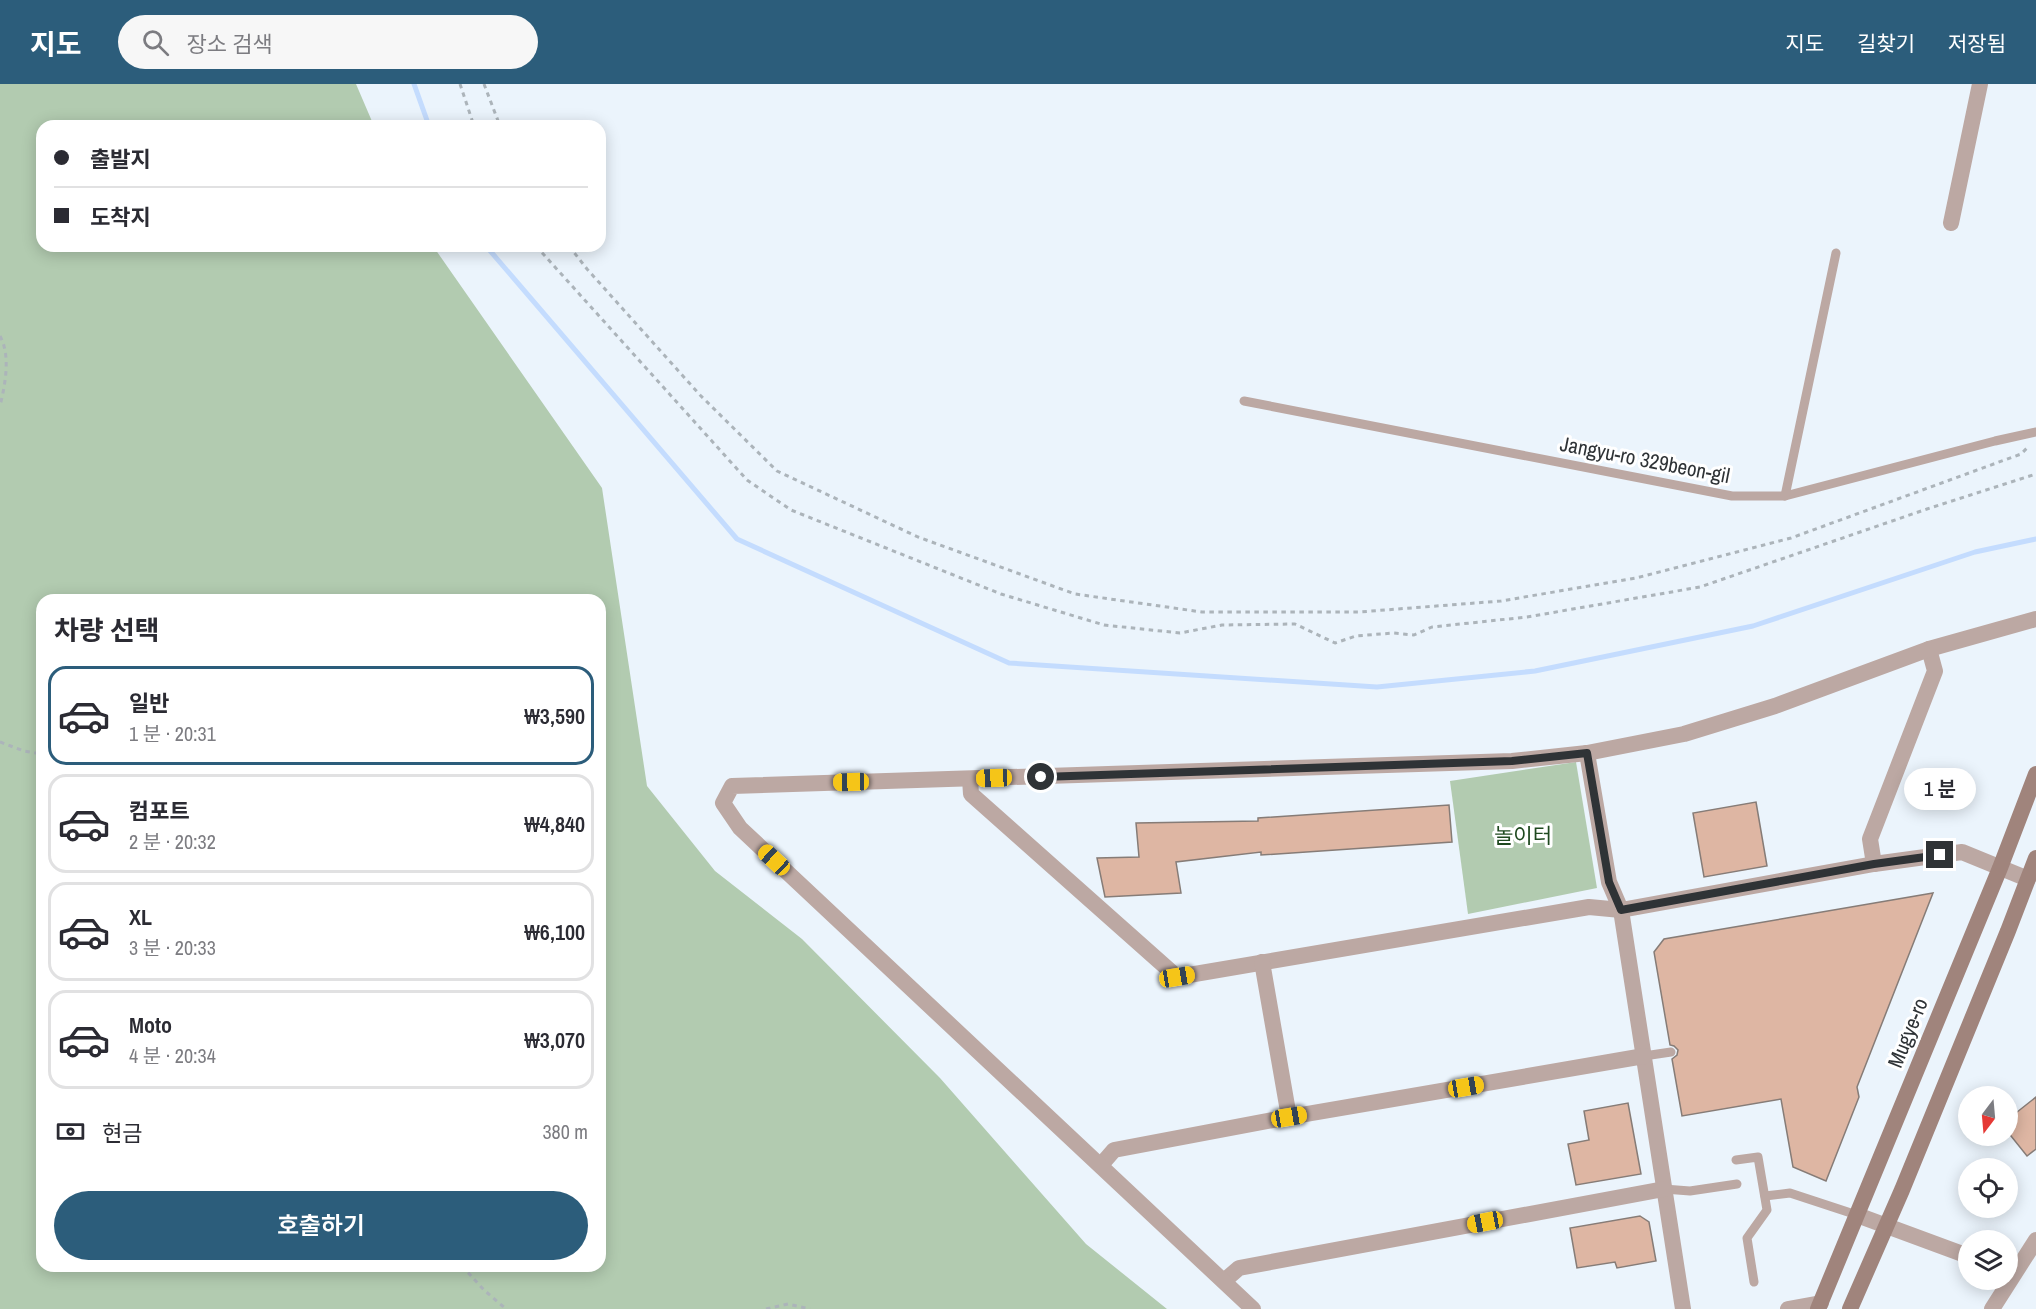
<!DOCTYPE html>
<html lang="ko">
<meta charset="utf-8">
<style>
:root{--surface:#fff;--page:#f7f7f7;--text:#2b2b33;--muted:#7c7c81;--line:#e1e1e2;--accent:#2c5d7b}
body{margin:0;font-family:"Archivo Narrow","Noto Sans KR",sans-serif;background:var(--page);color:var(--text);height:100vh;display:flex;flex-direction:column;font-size:22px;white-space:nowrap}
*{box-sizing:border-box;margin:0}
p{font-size:20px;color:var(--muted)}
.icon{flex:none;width:33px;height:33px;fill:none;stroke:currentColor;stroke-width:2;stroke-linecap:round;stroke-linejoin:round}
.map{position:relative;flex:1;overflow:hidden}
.sheet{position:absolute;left:36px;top:510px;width:570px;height:678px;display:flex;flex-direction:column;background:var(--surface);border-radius:18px;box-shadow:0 3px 15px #0003}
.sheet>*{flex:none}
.banner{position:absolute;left:36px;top:36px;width:570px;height:132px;border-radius:18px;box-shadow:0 3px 15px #0003;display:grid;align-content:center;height:132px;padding:0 18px;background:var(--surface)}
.needle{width:39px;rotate:196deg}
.tools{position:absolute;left:1958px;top:1002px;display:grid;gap:12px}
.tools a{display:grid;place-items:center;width:60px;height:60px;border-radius:50%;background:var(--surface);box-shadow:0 3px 15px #0003;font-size:30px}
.end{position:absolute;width:27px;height:27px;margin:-14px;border:8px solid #2f3336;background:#fff;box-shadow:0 0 0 3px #fff}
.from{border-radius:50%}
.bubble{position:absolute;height:42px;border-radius:21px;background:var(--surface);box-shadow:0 3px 15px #0003;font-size:20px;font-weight:600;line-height:42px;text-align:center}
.car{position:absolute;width:18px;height:36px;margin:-18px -9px;border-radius:8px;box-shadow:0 0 4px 2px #0007;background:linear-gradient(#f5c518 24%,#345 0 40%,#f5c518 0 76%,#345 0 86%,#f5c518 0)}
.banner b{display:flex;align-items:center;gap:21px;height:57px;font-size:22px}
.banner b+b{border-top:2px solid var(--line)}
.banner i{width:15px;height:15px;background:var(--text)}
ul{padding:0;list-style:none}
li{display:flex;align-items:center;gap:18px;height:99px;margin:0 12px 9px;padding:0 6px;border:3px solid var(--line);border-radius:18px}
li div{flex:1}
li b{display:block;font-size:22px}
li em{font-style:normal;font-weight:600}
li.current{border-color:var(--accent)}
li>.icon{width:54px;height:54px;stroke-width:1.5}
h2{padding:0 18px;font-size:27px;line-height:72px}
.pay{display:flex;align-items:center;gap:15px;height:66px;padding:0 18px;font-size:22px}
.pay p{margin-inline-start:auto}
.action{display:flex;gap:12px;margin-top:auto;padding:12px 18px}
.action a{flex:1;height:69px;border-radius:36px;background:var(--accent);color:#fff;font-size:24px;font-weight:600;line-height:69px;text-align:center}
header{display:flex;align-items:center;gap:36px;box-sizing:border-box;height:84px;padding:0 30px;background:var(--accent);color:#fff}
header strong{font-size:28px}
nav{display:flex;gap:33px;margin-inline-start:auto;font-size:21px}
.search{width:420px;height:54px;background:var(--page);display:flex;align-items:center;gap:15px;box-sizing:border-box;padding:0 21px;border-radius:33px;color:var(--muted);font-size:22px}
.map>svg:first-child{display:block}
</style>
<header>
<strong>지도</strong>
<div class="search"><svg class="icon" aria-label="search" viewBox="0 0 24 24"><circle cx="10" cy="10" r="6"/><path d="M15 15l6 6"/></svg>장소 검색</div>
<nav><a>지도</a><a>길찾기</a><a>저장됨</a></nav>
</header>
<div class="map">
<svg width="2036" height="1225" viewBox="0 0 2036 1225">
<rect width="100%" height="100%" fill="#ebf4fc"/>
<g fill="#b2cbb0" fill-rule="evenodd">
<path d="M0,0H356L374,42H42V162H433L602,404L647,702L715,787L802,855L940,994L1086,1160L1167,1225H0ZM42,516H600V1182H42Z"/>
<polygon points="1576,678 1597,804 1468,830 1450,697"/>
</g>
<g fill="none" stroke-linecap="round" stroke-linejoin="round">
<g stroke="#c4dcfe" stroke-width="5">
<polyline points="414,0 429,42"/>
<polyline points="486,162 737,455 1009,579 1377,603 1535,587 1753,542 1975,468 2036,455"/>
</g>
</g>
<g fill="#deb6a3" stroke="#867c77" stroke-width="1.5">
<polygon points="1756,718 1767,782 1704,793 1693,729"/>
<polygon points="1449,721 1452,758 1261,771 1261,768 1176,778 1181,809 1105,813 1097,774 1139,773 1136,739 1258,737 1258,734"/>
<polygon points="1933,809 1857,1003 1859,1013 1826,1097 1793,1083 1781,1015 1682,1032 1672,975 1677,971 1678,966 1674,962 1670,961 1654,868 1664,855"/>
<polygon points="2036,1013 2036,1065 2027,1072 2007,1047 2007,1036"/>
<polygon points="1628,1019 1641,1090 1576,1101 1568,1060 1589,1056 1584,1027"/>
<polygon points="1640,1132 1649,1138 1656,1177 1617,1184 1615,1178 1577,1184 1570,1144"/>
</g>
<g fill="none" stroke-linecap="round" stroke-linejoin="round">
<g stroke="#acb4ba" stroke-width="3" stroke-dasharray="4.5 4.5" stroke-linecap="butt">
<polyline points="460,0 474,42"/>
<polyline points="484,0 500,42"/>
<polyline points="536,162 747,396 791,426 1001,510 1104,541 1180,549 1222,541 1295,540 1335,559 1356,552 1393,549 1414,551 1432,543 1527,533 1700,503 1927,425 2036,390"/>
<polyline points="569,162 587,185 700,311 777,387 918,453 1075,510 1202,528 1359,528 1501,517 1636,494 1791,454 2021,370 2028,363"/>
<path d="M0,252C11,272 5,301 0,322"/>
<polyline points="0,658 24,667 42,670"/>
<polyline points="462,1182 484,1206 506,1225"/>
<polyline points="766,1225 788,1220 810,1225"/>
</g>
<g stroke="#bca8a3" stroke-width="9">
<polyline points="1244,317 1732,412 1785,412 1995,357 2036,348"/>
<polyline points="1785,412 1836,169"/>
<polyline points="1644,972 1671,968"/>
<polyline points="1736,1076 1758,1073 1767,1126 1747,1154 1754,1198"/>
<polyline points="1664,1105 1690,1107 1737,1100"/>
<polyline points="1765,1112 1790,1109 1857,1131"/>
</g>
<g stroke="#bca8a3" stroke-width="16">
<polyline points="1951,139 1980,0"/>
<polyline points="1587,669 1609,798 1621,826 1683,1225"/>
<polyline points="970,695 971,710 1177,893 1589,823 1621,826 1874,780 1962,768 2028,795"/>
<polyline points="1874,780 1870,755 1935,587 1929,565"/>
<polyline points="1262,878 1289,1033"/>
<polyline points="1101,1081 1114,1066 1289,1033 1644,972"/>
<polyline points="1857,1131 1968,1172"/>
<polyline points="1224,1197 1239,1184 1664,1105"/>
<polyline points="1253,1225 740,744 723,719 732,702 1512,677 1587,669 1684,650 1775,622 1929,565 2036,535"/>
<polyline points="1788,1225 1821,1219"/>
<polyline points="1992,1225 2036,1156"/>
</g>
<g stroke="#a0847c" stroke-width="16">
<polyline points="1818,1225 2000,784 2036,690"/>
<polyline points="1850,1225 1902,1106 2008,847 2036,774"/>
</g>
</g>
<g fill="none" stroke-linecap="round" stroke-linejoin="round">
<polyline stroke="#2f3336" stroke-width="8" points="1041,693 1512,677 1587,669 1609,798 1621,826 1874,780 1940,771"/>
</g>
<g text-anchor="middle" stroke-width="6" stroke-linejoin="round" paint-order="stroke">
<g font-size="21" fill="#2f3336" stroke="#fff">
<text transform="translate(1645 376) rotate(11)" y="7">Jangyu-ro 329beon-gil</text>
<text transform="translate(1908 949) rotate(-68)" y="7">Mugye-ro</text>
</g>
<g font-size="21" fill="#1f491f" stroke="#fff">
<text x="1523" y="759">놀이터</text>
</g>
</g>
</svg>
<div class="tools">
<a><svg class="needle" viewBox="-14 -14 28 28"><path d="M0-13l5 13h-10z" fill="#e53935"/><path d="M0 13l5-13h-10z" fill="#7c7c81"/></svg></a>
<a><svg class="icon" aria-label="locate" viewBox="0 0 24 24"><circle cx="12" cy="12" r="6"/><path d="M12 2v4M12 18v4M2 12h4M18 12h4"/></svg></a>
<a><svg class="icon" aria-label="layers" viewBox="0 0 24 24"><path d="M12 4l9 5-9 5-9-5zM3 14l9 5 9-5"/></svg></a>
</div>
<i class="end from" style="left:1041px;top:693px"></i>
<i class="end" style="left:1940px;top:771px"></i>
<div class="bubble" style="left:1904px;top:684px;width:72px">1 분</div>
<i class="car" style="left:994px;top:694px;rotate:268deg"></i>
<i class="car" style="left:851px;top:698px;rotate:269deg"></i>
<i class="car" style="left:774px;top:776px;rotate:313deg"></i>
<i class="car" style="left:1177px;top:893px;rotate:80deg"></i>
<i class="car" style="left:1466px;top:1003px;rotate:80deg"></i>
<i class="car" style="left:1289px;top:1033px;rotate:80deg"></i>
<i class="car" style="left:1485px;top:1138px;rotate:259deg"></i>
<div class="banner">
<b><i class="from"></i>출발지</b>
<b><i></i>도착지</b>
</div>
<section class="sheet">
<h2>차량 선택</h2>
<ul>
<li class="current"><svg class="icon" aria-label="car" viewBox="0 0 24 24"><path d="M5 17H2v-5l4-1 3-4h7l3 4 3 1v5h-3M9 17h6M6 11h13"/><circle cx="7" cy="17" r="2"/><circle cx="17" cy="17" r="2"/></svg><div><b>일반</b><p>1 분 · 20:31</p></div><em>₩3,590</em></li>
<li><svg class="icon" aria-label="car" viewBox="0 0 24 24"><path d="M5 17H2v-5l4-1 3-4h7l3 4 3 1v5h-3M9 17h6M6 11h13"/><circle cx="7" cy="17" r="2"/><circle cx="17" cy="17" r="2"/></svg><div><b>컴포트</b><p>2 분 · 20:32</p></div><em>₩4,840</em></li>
<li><svg class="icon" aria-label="car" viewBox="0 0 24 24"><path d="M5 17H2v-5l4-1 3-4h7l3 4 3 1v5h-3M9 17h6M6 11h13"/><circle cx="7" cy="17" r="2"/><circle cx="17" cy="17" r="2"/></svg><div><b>XL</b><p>3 분 · 20:33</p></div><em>₩6,100</em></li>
<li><svg class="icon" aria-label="car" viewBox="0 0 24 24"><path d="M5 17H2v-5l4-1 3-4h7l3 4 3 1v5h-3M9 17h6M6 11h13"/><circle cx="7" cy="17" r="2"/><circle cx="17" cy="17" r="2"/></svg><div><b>Moto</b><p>4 분 · 20:34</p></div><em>₩3,070</em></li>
</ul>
<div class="pay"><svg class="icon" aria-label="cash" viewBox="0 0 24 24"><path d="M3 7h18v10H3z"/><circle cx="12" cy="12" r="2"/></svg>현금<p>380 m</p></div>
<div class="action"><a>호출하기</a></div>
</section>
</div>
